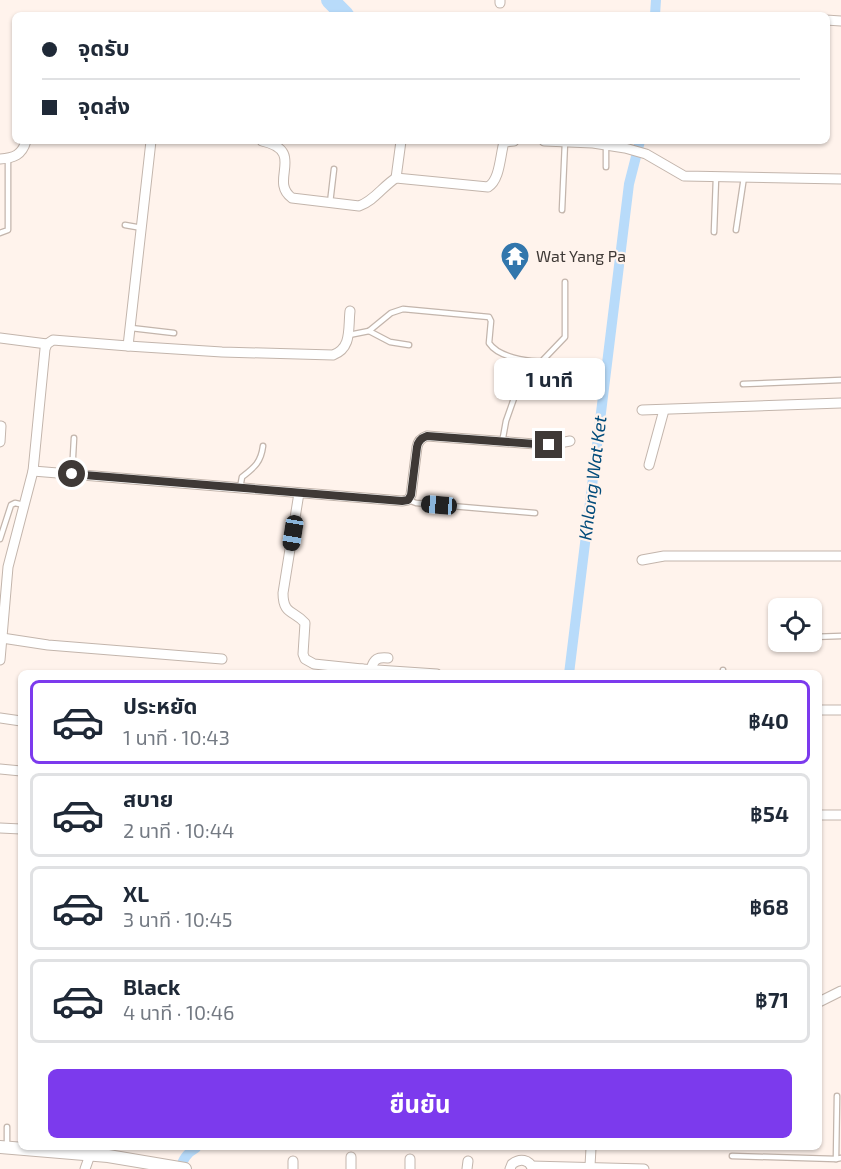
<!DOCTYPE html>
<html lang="th">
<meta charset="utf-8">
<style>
:root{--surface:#fff;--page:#f2f2f3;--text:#1f2937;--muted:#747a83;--line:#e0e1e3;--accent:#7c3aed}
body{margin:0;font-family:"Exo 2","Noto Sans Thai",sans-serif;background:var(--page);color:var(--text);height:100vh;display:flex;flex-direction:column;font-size:22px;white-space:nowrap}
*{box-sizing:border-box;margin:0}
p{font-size:20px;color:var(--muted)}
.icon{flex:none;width:33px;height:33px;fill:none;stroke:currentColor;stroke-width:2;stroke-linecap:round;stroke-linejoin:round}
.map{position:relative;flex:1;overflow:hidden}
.panel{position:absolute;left:18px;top:670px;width:804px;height:480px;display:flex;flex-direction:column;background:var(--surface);border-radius:9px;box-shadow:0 2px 4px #0004}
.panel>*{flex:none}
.guide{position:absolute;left:12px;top:12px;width:818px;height:132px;border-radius:9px;box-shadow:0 2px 4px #0004;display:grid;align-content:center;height:132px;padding:0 30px;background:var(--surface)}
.tools{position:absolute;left:768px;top:598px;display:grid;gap:12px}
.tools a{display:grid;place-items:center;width:54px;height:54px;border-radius:9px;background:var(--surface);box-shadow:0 2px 4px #0004;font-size:30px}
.end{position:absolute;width:27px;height:27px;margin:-14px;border:8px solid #3f3936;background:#fff;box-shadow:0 0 0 3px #fff}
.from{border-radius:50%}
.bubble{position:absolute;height:42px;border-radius:9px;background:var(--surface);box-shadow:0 2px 4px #0004;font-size:20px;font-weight:700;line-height:42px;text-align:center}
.car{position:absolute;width:18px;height:36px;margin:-18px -9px;border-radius:8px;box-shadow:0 0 4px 2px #0007;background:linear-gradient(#222 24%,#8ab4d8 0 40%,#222 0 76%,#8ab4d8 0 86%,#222 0)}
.guide b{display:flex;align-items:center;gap:21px;height:57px;font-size:22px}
.guide b+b{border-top:2px solid var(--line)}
.guide i{width:15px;height:15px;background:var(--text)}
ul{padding:10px 0 0;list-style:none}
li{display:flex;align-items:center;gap:18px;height:84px;margin:0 12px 9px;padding:0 18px;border:3px solid var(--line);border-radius:9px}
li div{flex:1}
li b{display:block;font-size:22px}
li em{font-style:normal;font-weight:700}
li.selected{border-color:var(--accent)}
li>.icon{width:54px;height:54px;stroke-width:1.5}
.action{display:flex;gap:12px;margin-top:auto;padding:12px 30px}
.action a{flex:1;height:69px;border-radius:9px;background:var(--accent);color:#fff;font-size:24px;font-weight:700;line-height:69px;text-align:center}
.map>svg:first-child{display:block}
</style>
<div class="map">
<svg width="841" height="1169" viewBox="0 0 841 1169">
<rect width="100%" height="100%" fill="#fff3ec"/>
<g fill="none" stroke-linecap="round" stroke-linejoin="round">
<g stroke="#b8dbfa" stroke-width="10">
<polyline points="655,15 656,0"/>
<polyline points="569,674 629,184 640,141"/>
<path d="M180,1169C183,1159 187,1153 196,1148"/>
</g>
<polyline stroke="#b8dbfa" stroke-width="18" points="330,0 345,15"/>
<g stroke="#c3b5ac" stroke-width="7">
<g id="service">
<polyline points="606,145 606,167"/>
<polyline points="330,203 334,169"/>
<polyline points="562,210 565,142"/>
<polyline points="125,225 142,228"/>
<polyline points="736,230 744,177"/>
<polyline points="714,232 716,178"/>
<polyline points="0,233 8,230 8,158"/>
<polyline points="131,328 174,333"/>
<polyline points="369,331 390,342 409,345"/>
<path d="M349,335L369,331L391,313L403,309L489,317L491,321L489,343C498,357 527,362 542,361L565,337V282"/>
<polyline points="743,384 841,380"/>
<polyline points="502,443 506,421 518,387"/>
<polyline points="72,474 74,438"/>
<path d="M240,488L242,477C255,467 261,462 263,446"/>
<polyline points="408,500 416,503 535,513"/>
<polyline points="0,539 11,505 15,503 24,505"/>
<polyline points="812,637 841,636"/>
<polyline points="723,670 723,674"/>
<polyline points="837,1096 836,1159 841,1158"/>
<polyline points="7,1145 7,1127"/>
<polyline points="732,1156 836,1159"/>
</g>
</g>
<g stroke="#c3b5ac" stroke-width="11">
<g id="minor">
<polyline points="500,3 500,0"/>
<polyline points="826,20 841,21"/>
<path d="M262,141C307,151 268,181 292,198L359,206C374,201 383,186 396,178L488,187C500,180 500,156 504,142L514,141"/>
<polyline points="544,141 593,143 625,148 646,154 684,176 841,179"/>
<path d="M0,159C14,158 22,155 26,141"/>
<polyline points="396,178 401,141"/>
<polyline points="0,338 47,344"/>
<path d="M128,346L222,352L333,355C352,348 348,329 350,311"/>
<polyline points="642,410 841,403"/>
<polyline points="0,442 1,426"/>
<polyline points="649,465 664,410"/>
<path d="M33,471L402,501L408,500L411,495L417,447C418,441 421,438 427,436L549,445L570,441"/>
<path d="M299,493L283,593C283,615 294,610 305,623L303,654L305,659L314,664L362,669L363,674"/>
<polyline points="642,560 664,556 841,556"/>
<polyline points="2,638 48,645 222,659"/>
<polyline points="0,660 8,567 33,471 45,349 47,344 53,340 128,346 151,141"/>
<polyline points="362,669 437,674"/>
<path d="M371,669C374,659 377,657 388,658"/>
<polyline points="819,710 841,710"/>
<polyline points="0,718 21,721"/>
<polyline points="0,769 21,771"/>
<polyline points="819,815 841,815"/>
<polyline points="0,828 21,829"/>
<polyline points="819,1002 841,991"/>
<polyline points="531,1166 644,1169"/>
<polyline points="590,1166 591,1148"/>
<polyline points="85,1169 90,1155"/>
<polyline points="293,1169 293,1161"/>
<polyline points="351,1169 351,1157"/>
<polyline points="410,1169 410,1159"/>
<polyline points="467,1169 468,1161"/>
<path d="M510,1169L512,1164C520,1158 529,1159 533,1169"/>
</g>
</g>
<g stroke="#c3b5ac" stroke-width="14">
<polyline id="tertiary" points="0,1147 108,1156 185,1169"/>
</g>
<use href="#service" stroke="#fff" stroke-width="4.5"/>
<use href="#minor" stroke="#fff" stroke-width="9"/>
<use href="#tertiary" stroke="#fff" stroke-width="12"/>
</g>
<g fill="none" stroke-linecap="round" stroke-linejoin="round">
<path stroke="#3f3936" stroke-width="8" d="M72,474L402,501L408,500L411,495L417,447C418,441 421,438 427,436L549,445"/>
</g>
<defs>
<g id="temple-pin" transform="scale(1.5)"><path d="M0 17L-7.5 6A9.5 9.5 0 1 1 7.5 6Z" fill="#3276ac" stroke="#fff3ec"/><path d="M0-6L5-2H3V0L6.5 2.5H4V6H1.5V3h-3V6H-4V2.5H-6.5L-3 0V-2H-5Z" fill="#fff"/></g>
</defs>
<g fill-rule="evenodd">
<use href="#temple-pin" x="515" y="256"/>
</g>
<g text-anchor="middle" stroke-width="4.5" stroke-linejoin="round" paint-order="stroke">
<g font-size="16" fill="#3f3936" stroke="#fff3ec" text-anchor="start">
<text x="536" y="262">Wat Yang Pa</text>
</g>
<g font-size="18" font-style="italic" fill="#034c7b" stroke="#fff3ec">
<text transform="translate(593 478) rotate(-83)" y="6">Khlong Wat Ket</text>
</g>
</g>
</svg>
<div class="tools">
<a><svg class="icon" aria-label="locate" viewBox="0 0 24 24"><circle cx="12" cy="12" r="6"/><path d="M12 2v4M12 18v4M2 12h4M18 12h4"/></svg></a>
</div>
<i class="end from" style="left:72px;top:474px"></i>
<i class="end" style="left:549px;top:445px"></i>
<div class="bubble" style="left:494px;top:358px;width:111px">1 นาที</div>
<i class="car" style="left:439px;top:505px;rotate:275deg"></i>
<i class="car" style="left:293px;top:533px;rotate:189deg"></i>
<div class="guide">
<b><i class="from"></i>จุดรับ</b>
<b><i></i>จุดส่ง</b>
</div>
<section class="panel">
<ul>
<li class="selected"><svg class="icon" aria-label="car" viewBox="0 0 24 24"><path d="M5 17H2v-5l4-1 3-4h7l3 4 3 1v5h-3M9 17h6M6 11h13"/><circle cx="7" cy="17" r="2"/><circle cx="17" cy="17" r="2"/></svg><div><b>ประหยัด</b><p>1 นาที · 10:43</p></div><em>฿40</em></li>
<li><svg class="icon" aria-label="car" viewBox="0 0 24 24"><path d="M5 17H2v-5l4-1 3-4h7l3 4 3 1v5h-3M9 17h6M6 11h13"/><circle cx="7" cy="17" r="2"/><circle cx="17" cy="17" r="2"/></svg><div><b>สบาย</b><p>2 นาที · 10:44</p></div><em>฿54</em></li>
<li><svg class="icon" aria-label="car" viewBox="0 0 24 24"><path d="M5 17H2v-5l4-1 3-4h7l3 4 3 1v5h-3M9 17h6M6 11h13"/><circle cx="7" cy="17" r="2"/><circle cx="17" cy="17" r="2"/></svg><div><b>XL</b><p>3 นาที · 10:45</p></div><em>฿68</em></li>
<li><svg class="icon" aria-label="car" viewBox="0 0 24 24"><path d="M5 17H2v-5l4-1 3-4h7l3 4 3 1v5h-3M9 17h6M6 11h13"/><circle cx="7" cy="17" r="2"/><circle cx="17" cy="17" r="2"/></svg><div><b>Black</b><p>4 นาที · 10:46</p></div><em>฿71</em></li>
</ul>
<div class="action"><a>ยืนยัน</a></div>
</section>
</div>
